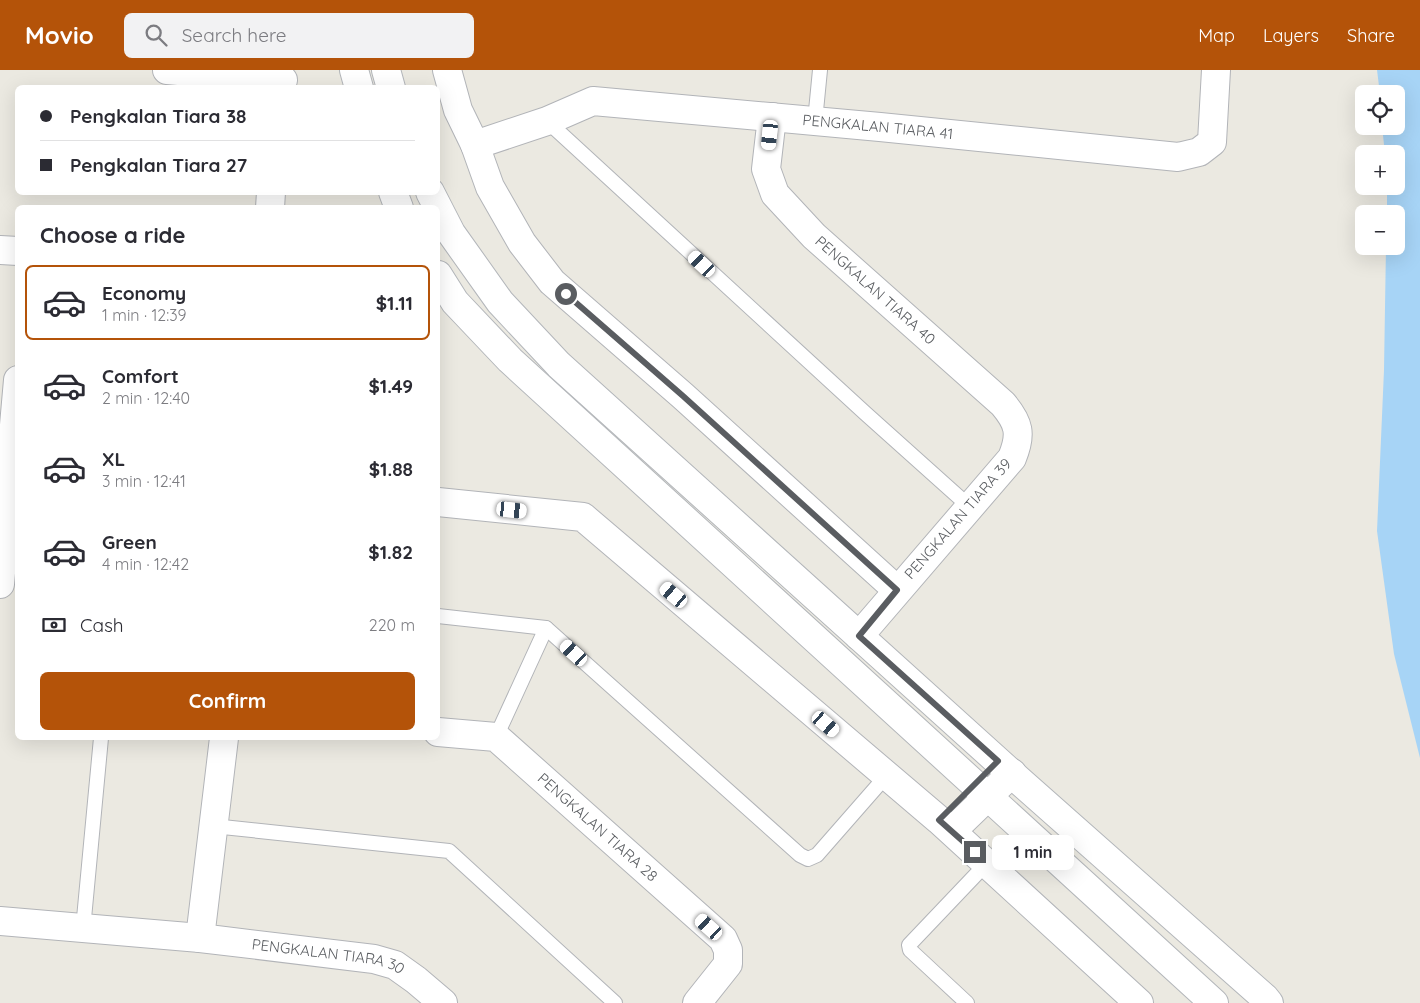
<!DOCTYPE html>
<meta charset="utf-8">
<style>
:root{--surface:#fff;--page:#f2f2f3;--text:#2b2b33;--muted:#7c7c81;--line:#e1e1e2;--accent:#b45309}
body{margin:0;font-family:Quicksand,sans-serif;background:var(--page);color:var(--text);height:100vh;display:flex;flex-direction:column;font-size:19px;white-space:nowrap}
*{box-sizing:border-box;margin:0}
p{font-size:16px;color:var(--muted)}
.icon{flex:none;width:28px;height:28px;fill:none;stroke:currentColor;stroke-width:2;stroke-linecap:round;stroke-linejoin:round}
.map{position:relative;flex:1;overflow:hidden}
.side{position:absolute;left:15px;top:135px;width:425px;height:535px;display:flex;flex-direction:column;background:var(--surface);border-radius:8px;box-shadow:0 5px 20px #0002}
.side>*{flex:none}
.banner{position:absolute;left:15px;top:15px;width:425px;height:110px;border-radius:8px;box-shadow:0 5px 20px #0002;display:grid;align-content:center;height:110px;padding:0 25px;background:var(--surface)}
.tools{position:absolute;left:1355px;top:15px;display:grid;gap:10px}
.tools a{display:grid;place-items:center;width:50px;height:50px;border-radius:8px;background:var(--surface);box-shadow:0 5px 20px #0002;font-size:25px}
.end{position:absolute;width:22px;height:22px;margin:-11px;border:6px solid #5a5d61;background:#fff;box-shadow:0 0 0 2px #fff}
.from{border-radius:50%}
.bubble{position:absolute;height:35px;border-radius:8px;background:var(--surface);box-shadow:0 5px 20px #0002;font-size:16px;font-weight:700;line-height:35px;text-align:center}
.car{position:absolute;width:15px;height:30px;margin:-15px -8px;border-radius:6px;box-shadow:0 0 4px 1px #0007;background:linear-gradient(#fff 24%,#345 0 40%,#fff 0 76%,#345 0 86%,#fff 0)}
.banner b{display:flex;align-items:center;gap:18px;height:48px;font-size:19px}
.banner b+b{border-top:1px solid var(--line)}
.banner i{width:12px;height:12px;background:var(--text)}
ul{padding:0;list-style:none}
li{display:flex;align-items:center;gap:15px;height:75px;margin:0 10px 8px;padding:0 15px;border:2px solid transparent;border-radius:8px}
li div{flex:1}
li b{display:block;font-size:19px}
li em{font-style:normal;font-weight:700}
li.on{border-color:var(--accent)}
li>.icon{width:45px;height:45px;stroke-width:1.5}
h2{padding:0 25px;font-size:22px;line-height:60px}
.pay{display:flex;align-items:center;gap:12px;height:55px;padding:0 25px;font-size:19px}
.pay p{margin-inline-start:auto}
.action{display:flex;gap:10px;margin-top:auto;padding:10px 25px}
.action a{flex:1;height:58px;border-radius:8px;background:var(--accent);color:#fff;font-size:20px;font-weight:700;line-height:58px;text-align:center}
header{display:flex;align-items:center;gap:30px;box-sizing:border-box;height:70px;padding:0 25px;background:var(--accent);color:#fff}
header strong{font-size:24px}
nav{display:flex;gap:28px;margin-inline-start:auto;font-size:18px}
.search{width:350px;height:45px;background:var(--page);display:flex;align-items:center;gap:12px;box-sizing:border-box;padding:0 18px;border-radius:8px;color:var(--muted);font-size:19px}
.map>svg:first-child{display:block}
</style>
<header>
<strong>Movio</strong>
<div class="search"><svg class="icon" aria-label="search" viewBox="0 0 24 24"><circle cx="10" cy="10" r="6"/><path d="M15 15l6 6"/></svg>Search here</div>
<nav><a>Map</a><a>Layers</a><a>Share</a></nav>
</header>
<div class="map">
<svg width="1420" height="933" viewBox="0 0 1420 933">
<rect width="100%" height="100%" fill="#ebe9e1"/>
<polygon fill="#a7d4f6" points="1377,0 1420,0 1420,688 1394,584 1377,461 1384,300 1386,176 1396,176 1396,144 1387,144 1387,116 1396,116 1396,84 1385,84 1382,56 1396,56 1396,24 1380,24"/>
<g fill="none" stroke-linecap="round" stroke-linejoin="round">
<g stroke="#b2b4b8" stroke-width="16">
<g id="lane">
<polyline points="547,51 865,343 971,438"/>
<polyline points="815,51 820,0"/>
<polyline points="438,546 546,558 800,785 808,789 817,785 887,705"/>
<polyline points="496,667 546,558"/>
<polyline points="213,756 449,781 615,933"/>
<polyline points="83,859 101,668"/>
<polyline points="967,933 910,880 909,875 987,793"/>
</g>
</g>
<g stroke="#b2b4b8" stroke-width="30">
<g id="street">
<polyline points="167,0 283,10"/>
<polyline points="447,0 458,40 475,75 490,117 522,173 552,212 683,326 897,520"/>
<path id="s1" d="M772,47L766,99L775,124L814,166L1003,334C1019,353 1022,364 1012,388L859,566"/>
<path id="s2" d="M475,75L547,51L593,31L880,57L1178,87L1199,82L1212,72L1216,0"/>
<polyline points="270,138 271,122"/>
<polyline points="0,180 18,181"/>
<polyline points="438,432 583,447 939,750 1139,933"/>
<polyline points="0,514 18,310"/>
<path id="s3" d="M438,662L496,667L723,869L728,880V894L697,933"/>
<path id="s4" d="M224,668L200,868L374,889L395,895L416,910L443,933"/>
<polyline points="952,761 1012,703"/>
<polyline points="0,851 200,868"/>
</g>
</g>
<g stroke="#b3b6ba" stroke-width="30">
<g id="secondary">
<polyline points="354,0 359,18"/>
<polyline points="386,0 391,18"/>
<polyline points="393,122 399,138"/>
<polyline points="430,122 451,163 500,232 559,295 1022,713 1265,928 1269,933"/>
<polyline points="438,205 455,232 510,290 1214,933"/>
</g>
</g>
<use href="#lane" stroke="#fff" stroke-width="14"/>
<use href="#street" stroke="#fff" stroke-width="28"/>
<use href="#secondary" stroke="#fff" stroke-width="28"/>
</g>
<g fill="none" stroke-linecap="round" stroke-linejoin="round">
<polyline stroke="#5a5d61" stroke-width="6" points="566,224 683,326 897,520 859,566 998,691 939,750 975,782"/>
</g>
<g text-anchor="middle" stroke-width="4" stroke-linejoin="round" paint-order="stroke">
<g font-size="15" fill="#5a5d61" stroke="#fff">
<text dy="5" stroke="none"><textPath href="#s2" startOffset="412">PENGKALAN TIARA 41</textPath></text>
<text dy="5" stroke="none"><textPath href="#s1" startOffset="218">PENGKALAN TIARA 40</textPath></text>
<text transform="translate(958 449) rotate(-49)" y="5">PENGKALAN TIARA 39</text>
<text dy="5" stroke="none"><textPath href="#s3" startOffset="194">PENGKALAN TIARA 28</textPath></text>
<text dy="5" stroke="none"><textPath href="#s4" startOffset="331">PENGKALAN TIARA 30</textPath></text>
</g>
</g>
</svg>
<div class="tools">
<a><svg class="icon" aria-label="locate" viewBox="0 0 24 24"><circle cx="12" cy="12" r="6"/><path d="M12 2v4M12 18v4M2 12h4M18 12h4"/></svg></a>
<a>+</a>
<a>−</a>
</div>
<i class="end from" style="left:566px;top:224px"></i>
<i class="end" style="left:975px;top:782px"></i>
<div class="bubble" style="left:992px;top:765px;width:82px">1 min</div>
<i class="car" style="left:770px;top:65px;rotate:186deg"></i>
<i class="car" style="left:702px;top:194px;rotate:313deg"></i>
<i class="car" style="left:512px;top:440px;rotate:96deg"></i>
<i class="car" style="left:674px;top:525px;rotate:310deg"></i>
<i class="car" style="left:574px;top:583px;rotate:312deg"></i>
<i class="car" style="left:826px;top:654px;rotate:131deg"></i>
<i class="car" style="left:709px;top:857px;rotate:312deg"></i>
<div class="banner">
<b><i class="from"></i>Pengkalan Tiara 38</b>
<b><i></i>Pengkalan Tiara 27</b>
</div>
<section class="side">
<h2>Choose a ride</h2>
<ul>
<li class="on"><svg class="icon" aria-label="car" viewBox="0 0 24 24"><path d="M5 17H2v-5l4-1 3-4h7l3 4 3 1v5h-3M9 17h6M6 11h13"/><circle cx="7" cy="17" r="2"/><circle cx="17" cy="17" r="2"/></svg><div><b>Economy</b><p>1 min · 12:39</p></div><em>$1.11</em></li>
<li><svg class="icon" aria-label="car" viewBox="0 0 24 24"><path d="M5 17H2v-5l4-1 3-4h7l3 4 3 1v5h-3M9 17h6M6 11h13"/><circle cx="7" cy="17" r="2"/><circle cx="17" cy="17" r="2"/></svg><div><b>Comfort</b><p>2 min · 12:40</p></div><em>$1.49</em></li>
<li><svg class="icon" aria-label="car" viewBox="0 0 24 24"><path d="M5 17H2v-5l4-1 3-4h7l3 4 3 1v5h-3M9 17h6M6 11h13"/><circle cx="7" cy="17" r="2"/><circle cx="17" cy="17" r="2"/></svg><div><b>XL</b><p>3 min · 12:41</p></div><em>$1.88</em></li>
<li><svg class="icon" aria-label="car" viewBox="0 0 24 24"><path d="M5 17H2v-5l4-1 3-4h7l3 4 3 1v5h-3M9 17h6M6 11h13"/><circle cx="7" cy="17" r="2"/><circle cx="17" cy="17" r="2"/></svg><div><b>Green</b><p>4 min · 12:42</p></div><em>$1.82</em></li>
</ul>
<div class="pay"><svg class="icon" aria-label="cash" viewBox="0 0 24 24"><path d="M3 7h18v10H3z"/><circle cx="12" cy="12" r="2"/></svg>Cash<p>220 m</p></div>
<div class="action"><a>Confirm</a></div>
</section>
</div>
